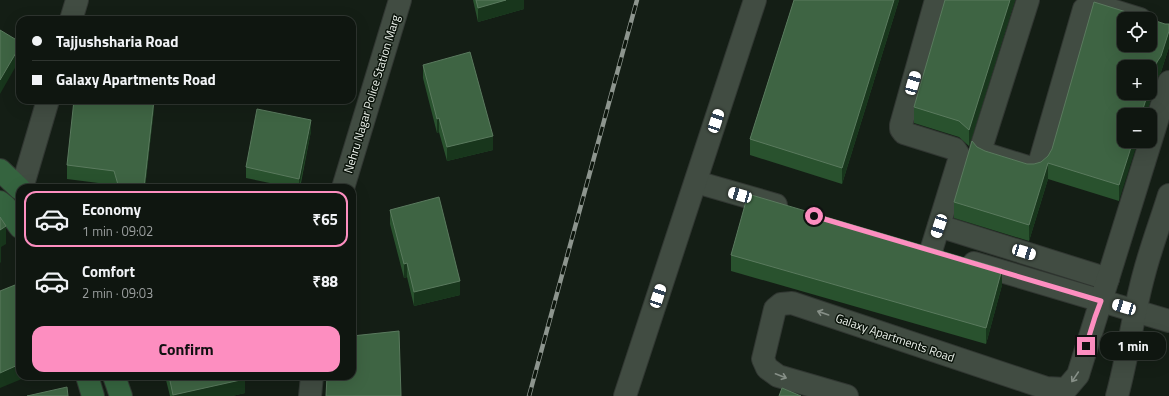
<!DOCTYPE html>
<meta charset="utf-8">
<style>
:root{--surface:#0f1610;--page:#181f19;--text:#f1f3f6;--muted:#9b9f9f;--line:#2f3530;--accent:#fd8ec0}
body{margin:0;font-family:"Titillium Web",sans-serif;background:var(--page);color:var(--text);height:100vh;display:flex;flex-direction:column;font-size:15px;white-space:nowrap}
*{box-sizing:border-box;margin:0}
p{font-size:13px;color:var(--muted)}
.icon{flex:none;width:22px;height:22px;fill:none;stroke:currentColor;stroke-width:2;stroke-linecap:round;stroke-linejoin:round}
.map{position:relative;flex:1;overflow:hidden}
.sheet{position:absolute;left:16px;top:184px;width:340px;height:196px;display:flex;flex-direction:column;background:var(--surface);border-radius:12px;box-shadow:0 4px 16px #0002,0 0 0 1px var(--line)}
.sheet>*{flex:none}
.top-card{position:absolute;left:16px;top:16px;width:340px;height:88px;border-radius:12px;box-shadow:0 4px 16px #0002,0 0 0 1px var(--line);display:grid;align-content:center;height:88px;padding:0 16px;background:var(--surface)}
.fabs{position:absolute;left:1117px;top:12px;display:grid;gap:8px}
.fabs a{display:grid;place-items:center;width:40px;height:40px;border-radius:8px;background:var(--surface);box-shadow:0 4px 16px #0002,0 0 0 1px var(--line);font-size:20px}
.end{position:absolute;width:18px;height:18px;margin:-9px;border:5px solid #fd8ec0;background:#111;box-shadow:0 0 0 2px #111}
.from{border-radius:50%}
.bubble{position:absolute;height:28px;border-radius:12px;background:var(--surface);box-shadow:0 4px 16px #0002,0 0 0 1px var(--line);font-size:13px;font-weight:700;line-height:28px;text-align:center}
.car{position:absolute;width:12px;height:24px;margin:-12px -6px;border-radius:5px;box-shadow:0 0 3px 1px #0007;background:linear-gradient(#fff 24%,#345 0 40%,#fff 0 76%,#345 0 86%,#fff 0)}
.top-card b{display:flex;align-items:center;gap:14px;height:38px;font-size:15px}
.top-card b+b{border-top:1px solid var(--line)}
.top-card i{width:10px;height:10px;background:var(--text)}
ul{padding:7px 0 0;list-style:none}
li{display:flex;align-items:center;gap:12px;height:56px;margin:0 8px 6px;padding:0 8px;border:2px solid transparent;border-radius:12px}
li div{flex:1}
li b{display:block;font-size:15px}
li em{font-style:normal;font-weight:700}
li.selected{border-color:var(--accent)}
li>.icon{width:36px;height:36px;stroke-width:1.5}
.primary-button{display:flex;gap:8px;margin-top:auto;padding:8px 16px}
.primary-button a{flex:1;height:46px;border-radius:12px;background:var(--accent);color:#111;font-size:16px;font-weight:700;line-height:46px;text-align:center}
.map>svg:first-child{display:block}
</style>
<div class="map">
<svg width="1169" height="396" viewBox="0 0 1169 396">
<rect width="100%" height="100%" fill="#141e15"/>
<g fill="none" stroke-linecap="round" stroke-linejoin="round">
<g stroke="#313732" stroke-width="24">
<g id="street">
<polyline points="1028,0 981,148 984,152 989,155 1031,168 1037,166 1040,161 1084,9 1088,6 1092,4 1140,19"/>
<polyline points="71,20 77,0"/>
<polyline points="696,182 776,205"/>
<polyline points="22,188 48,100"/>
<polyline points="343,188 400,0"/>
<polyline points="939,226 1108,279"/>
<polyline points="931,251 960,157 955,149 904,133 901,129 901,125 936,0"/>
<polyline points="974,263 1169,321"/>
<polyline points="310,396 312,376"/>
<polyline points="625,396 755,0"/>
<polyline points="847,396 778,376 767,368 763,359 775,309 781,304 792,303 1046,388 1066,389 1078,375 1169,82"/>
<path d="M1117,396C1128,356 1133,314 1144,274C1151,247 1161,221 1169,195"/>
</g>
</g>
<g stroke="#313732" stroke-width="24">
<g id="secondary">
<polyline points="0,170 20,189"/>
<polyline points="0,202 5,206 20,227"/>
<polyline points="87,376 93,396"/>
<polyline points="114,376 121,396"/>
</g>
</g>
<use href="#street" stroke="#414c42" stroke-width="22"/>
<use href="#secondary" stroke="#35643f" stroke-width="22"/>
<g stroke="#8d958e" stroke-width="4.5">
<polyline id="rail" points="529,396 637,0"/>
</g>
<use href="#rail" stroke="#0c150c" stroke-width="3" stroke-dasharray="9" stroke-linecap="butt"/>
</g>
<g fill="#29522e">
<polygon points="473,0 524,0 524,9 478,22"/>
<polygon points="794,0 899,0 842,184 750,155 750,139"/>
<polygon points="945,0 1015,0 969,146 959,137 914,123 914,107"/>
<polygon points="1136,15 1165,24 1169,24 1169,47 1161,72 1157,78 1146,115 1124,115 1119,201 1048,179 1029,241 954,218 954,202 977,147 985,151 1027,164 1034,164 1041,162 1048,156"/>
<polygon points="423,65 493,150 447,161 439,132 437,133 423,78"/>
<polygon points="154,100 154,108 145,188 115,188 114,185 67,179 67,165"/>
<polygon points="311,131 300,188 294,188 246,178 246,167"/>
<polygon points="390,210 460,295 414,306 407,277 404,278 390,224"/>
<polygon points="731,255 1002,285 986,344 731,271"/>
<polygon points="165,376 245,376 245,393 232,396 170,396"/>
</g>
<g fill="#18361c">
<polygon points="506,0 524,0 524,9 478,22 478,8"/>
<polygon points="894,0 899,0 842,184 842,168"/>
<polygon points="1010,0 1015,0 969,146 969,130"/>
<polygon points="1169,31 1169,47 1161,72 1157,78 1146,115 1141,115 1148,93 1150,93 1150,85 1157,62"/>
<polygon points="20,46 20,59 0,94 0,80"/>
<polygon points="154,100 154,108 145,188 144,188"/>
<polygon points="439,118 439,132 437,133 437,119"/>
<polygon points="311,120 311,131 299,188 299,179"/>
<polygon points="493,136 493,150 447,161 447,147"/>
<polygon points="1133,141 1138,141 1119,201 1119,185"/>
<polygon points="1048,163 1048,179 1029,241 1029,225"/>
<polygon points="6,226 6,244 1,247 1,262 0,263 0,230"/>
<polygon points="407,263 407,277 404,278 404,264"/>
<polygon points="1002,269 1002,285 986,344 986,328"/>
<polygon points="460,281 460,295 414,306 414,292"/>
<polygon points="20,364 20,376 29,376 0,388 0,373"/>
<polygon points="245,379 245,393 232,396 173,396 173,395"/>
</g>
<g fill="#3e6443" stroke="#5a7a5e">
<polygon points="476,0 506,0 478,8"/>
<polygon points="794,0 894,0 842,168 750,139"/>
<polygon points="945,0 1010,0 969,130 959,121 914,107"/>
<polygon points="1094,2 1136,15 1142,15 1146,18 1149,19 1124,19 1124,45 1150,45 1150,19 1165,24 1169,24 1169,31 1161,56 1157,62 1150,85 1150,67 1124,67 1124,93 1148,93 1141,115 1124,115 1124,141 1133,141 1119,185 1048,163 1029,225 954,202 972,141 977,147 985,151 1027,164 1034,164 1041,162 1048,156 1052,149"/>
<polygon points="0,30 20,42 20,46 0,80"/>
<polygon points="470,52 493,136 447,147 439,118 437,119 423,65"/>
<polygon points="74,100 154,100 144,188 119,188 114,171 67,165"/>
<polygon points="257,109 311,120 299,179 246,167"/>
<polygon points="748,194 1002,269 986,328 731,255"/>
<polygon points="439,197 460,281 414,292 407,263 404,264 390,210"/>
<polygon points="0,217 6,226 0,230"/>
<polygon points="20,283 20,364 0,373 0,291"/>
<polygon points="399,331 401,396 326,396 327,376 352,376 352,336"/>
<polygon points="169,376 245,376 245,379 173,395"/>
<polygon points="67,387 68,396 27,396"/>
<polygon points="782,388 801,396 779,396"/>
</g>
<defs><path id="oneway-shaft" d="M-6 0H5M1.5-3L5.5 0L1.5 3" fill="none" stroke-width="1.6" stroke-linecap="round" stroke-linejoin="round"/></defs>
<g stroke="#868f87">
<use href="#oneway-shaft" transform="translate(823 313) rotate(-161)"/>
<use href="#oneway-shaft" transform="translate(781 376) rotate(21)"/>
<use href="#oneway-shaft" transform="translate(1075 377) rotate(124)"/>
</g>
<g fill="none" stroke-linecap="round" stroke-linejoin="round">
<polyline stroke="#fd8ec0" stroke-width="5" points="814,216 1101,301 1095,317 1086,346"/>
</g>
<g text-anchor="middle" stroke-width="3" stroke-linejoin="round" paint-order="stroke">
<g font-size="12" fill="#eef4ee" stroke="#0c150c">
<text transform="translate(372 94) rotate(-73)" y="4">Nehru Nagar Police Station Marg</text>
<text transform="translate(895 338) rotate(19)" y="4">Galaxy Apartments Road</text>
</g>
</g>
</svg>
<div class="fabs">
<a><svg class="icon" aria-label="locate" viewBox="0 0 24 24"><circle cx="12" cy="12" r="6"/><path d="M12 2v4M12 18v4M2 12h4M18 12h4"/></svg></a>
<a>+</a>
<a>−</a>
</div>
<i class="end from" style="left:814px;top:216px"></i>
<i class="end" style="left:1086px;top:346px"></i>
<div class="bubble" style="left:1100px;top:332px;width:66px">1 min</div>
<i class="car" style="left:913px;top:83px;rotate:16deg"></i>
<i class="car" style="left:716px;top:121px;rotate:18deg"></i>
<i class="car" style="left:740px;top:195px;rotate:286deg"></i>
<i class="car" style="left:939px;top:226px;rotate:199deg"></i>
<i class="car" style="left:1024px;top:252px;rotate:107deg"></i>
<i class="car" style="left:658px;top:296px;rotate:18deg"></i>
<i class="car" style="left:1124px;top:307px;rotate:287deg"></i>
<div class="top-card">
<b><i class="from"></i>Tajjushsharia Road</b>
<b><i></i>Galaxy Apartments Road</b>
</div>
<section class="sheet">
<ul>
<li class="selected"><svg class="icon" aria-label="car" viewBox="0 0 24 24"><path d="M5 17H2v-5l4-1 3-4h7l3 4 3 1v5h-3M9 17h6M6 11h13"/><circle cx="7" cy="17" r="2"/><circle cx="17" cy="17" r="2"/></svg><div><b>Economy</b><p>1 min · 09:02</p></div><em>₹65</em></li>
<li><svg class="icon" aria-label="car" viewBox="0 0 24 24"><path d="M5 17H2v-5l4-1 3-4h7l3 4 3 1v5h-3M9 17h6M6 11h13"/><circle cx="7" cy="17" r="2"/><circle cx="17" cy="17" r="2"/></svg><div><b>Comfort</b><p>2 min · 09:03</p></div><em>₹88</em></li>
</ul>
<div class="primary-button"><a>Confirm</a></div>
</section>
</div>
